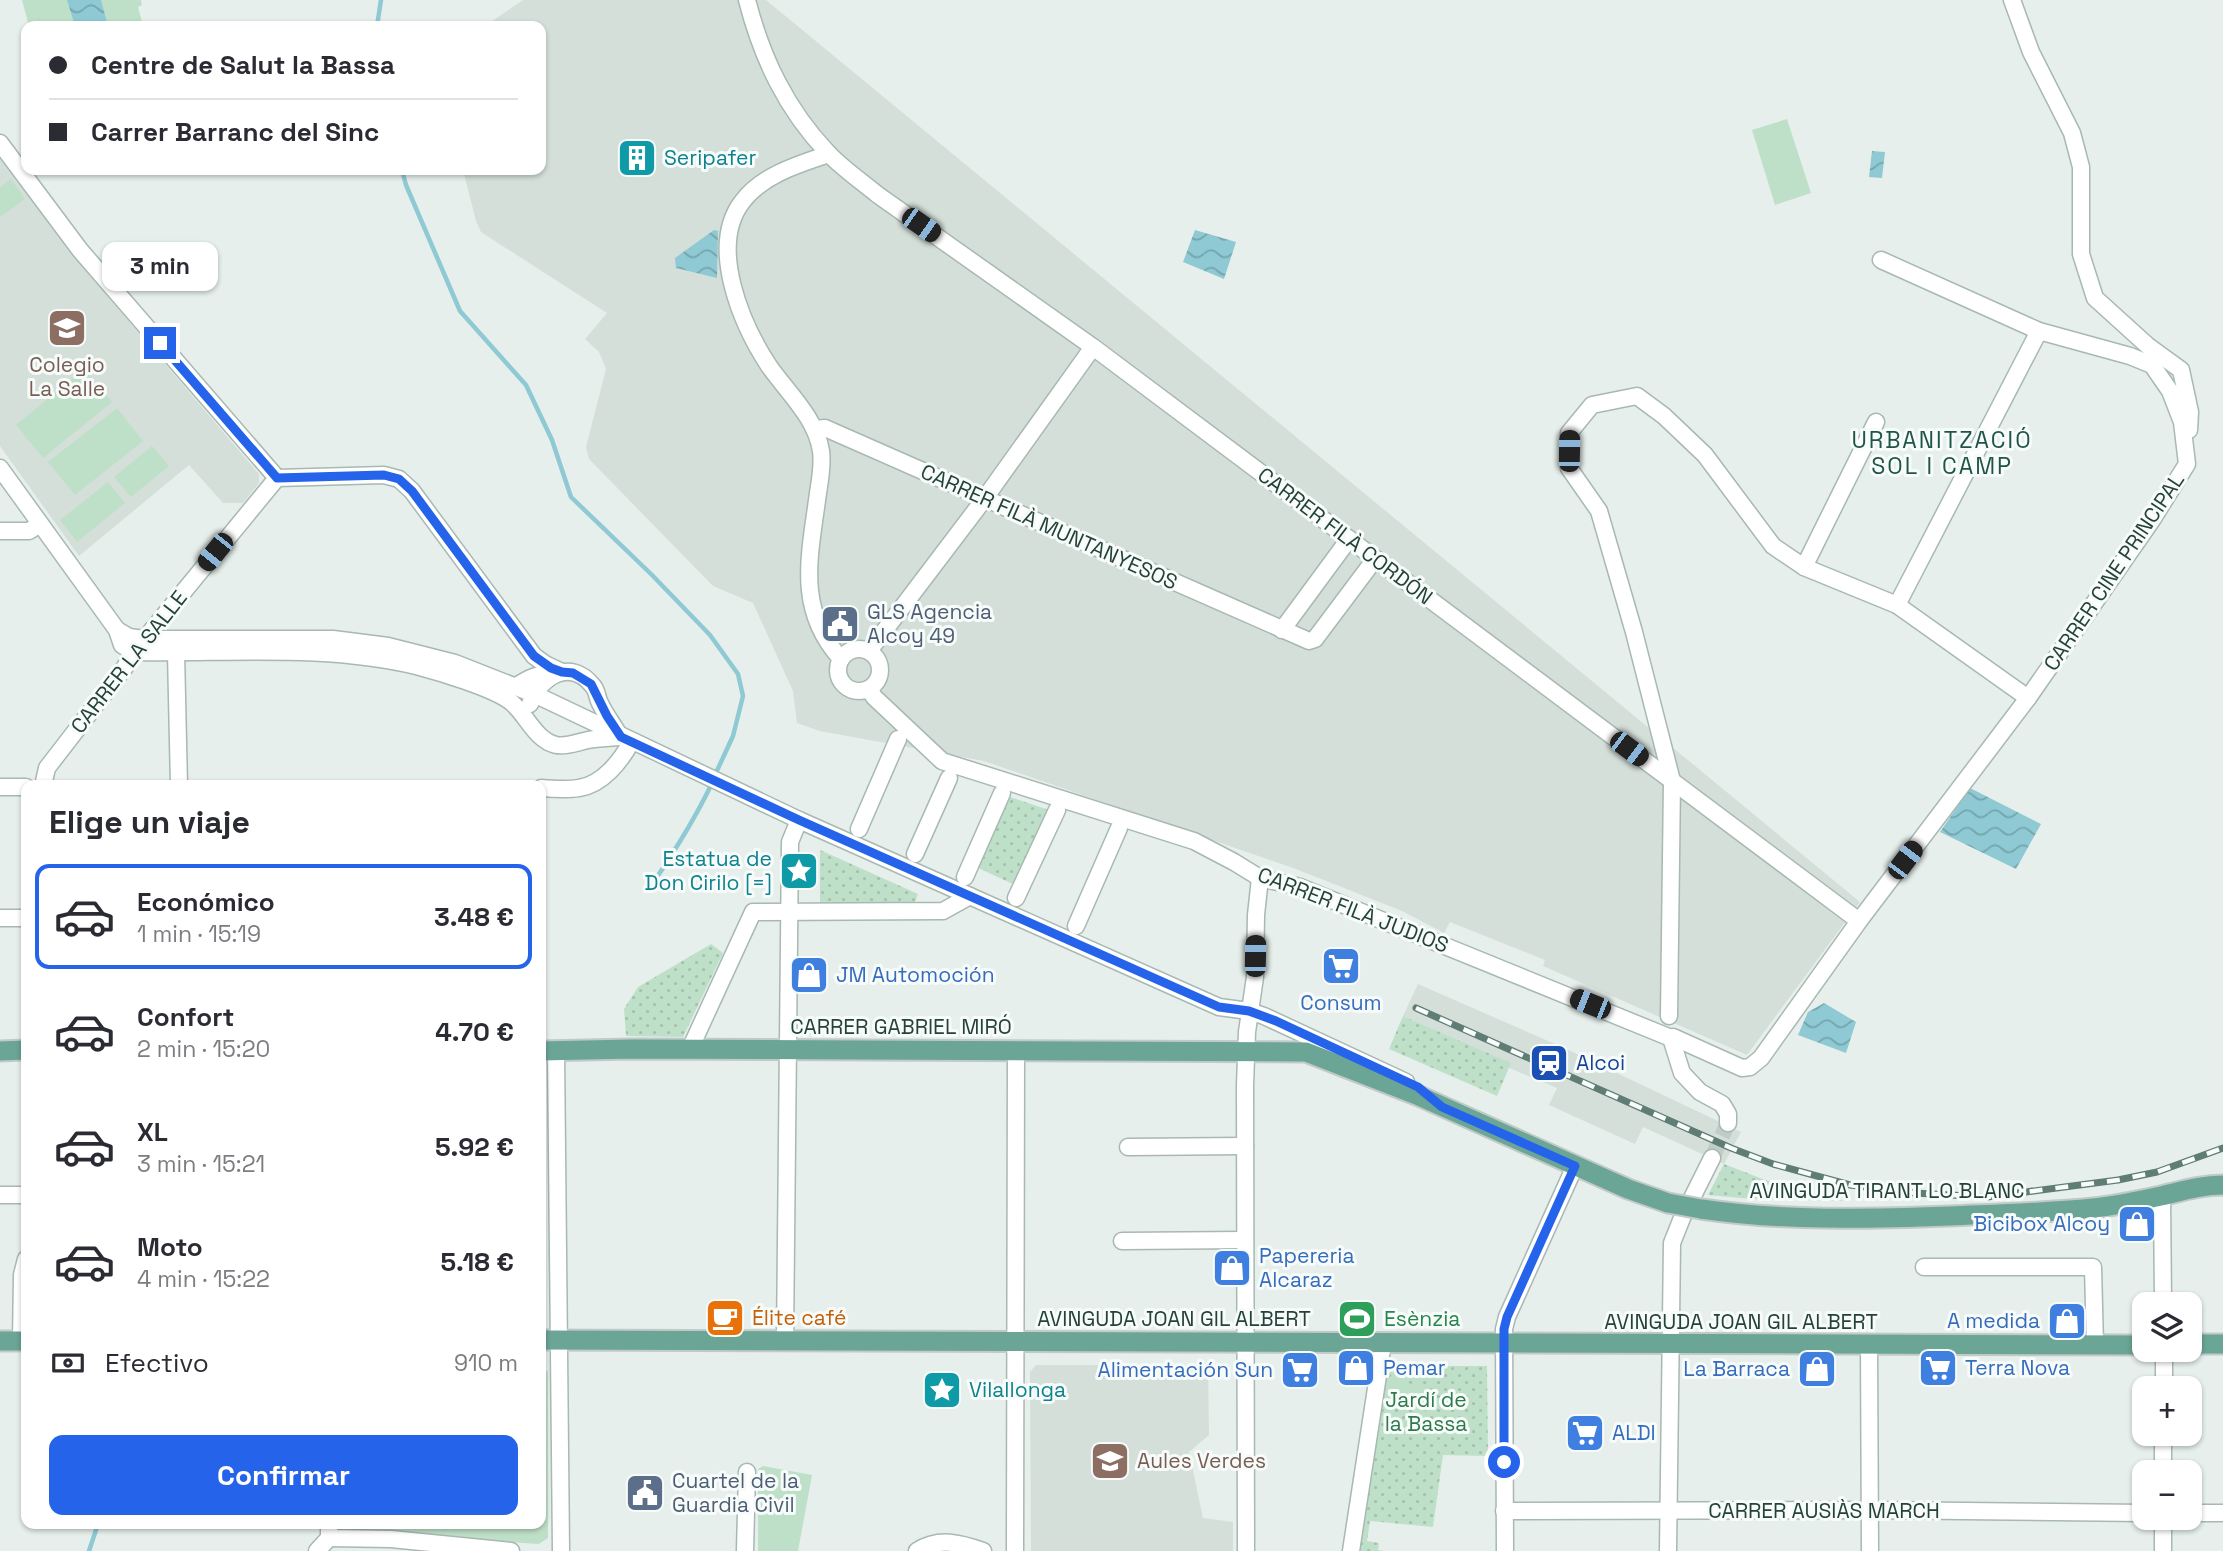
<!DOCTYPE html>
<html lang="es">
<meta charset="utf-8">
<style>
:root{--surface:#fff;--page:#f2f2f3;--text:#2b2b33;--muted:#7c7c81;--line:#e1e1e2;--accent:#2563eb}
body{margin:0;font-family:"Space Grotesk",sans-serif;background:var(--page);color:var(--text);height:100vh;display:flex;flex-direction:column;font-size:26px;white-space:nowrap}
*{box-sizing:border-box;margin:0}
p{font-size:23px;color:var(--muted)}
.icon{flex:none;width:38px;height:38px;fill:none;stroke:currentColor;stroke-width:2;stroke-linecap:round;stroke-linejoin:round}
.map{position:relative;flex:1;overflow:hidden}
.panel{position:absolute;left:21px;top:780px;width:525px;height:749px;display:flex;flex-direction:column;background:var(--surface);border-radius:14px;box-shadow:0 2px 5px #0004}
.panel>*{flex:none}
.hud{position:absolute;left:21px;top:21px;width:525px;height:154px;border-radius:14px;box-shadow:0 2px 5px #0004;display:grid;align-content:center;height:154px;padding:0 28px;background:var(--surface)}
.buttons{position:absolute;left:2132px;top:1292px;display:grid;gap:14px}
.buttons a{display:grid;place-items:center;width:70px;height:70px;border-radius:14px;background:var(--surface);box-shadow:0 2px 5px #0004;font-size:35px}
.end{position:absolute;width:32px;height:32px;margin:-16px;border:9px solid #2563eb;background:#fff;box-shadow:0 0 0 4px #fff}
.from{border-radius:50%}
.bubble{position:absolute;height:49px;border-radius:14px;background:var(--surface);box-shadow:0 2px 5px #0004;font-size:23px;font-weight:800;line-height:49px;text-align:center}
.car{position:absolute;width:21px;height:42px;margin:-21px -10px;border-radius:9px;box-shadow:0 0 5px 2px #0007;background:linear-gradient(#222 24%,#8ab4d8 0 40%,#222 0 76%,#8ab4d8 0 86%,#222 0)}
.hud b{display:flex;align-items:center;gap:24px;height:66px;font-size:26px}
.hud b+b{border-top:2px solid var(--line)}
.hud i{width:18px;height:18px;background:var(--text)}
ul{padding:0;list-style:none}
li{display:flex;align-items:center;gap:21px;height:105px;margin:0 14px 10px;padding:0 14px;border:4px solid transparent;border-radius:14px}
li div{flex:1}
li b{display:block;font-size:26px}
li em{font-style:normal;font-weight:800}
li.selected{border-color:var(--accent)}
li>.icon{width:63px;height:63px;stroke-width:1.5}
h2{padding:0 28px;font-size:32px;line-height:84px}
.pay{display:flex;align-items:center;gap:18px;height:77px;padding:0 28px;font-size:26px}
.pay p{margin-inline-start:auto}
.action{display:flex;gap:14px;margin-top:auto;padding:14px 28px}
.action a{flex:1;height:80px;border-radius:14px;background:var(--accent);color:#fff;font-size:28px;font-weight:800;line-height:80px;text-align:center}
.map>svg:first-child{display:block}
</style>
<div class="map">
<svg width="2223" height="1551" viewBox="0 0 2223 1551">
<defs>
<pattern id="grass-dots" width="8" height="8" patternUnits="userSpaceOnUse" patternTransform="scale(1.75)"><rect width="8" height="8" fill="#bfe0c8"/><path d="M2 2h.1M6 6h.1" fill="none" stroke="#a4c1ad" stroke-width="1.8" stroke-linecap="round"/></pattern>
<pattern id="water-waves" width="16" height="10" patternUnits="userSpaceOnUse" patternTransform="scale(1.75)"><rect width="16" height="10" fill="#8ec9d4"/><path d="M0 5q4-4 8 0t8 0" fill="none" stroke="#74a5ad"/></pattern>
</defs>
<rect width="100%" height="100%" fill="#e6efeb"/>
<g fill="#d4dfda">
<polygon points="523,0 766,0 1860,902 1747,1055 1543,966 1545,960 1450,922 1444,933 1402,911 1296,869 984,761 820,731 797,723 793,691 753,603 713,586 589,459 586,447 606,369 599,352 585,339 607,313 481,232 476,221 463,170 541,170 541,26 485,26"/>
<polygon points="0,154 90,276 259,474 259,483 243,503 223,503 189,465 79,556 0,446"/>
<polygon points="1418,984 1562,1047 1741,1132 1724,1164 1643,1127 1635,1144 1549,1105 1557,1088 1509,1068 1510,1063 1403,1016"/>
<polygon points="1036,1365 1208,1365 1209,1435 1189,1452 1203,1518 1233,1522 1233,1551 1031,1551 1030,1378 1030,1372"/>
</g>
<g fill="url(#grass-dots)">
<polygon points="1004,795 1049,810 1015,885 974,866"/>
<polygon points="820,850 918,894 915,902 820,903"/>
<polygon points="711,944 723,953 683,1037 626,1036 624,1009 638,987"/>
<polygon points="1403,1016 1511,1063 1497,1096 1389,1049"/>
<polygon points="1724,1164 1765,1180 1844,1201 1752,1199 1708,1195"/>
<polygon points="1386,1366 1487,1366 1488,1456 1443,1455 1433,1527 1370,1521 1367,1541 1379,1543 1378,1550 1383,1551 1358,1551"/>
</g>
<g fill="#bfe0c8">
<polygon points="22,0 141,0 142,5 138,7 143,26 29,26"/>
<polygon points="1787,119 1811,193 1775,205 1752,130"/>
<polygon points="11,179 25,199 0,217 0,187"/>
<polygon points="84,369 112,402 43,458 16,425"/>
<polygon points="117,408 143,441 75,495 48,462"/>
<polygon points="152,446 169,466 131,497 114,477"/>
<polygon points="108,482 125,503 77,542 60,520"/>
<polygon points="541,1365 548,1372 548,1538 539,1544 349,1532 342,1524 541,1524"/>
<polygon points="1385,1379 1429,1387 1425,1412 1381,1405"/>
<polygon points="763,1466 812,1475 798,1551 758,1551 758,1469"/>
</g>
<g fill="url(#water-waves)">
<polygon points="67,0 101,0 108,26 75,26"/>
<polygon points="1872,151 1885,152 1882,178 1869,177"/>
<polygon points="714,230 718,231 717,278 676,268 675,258"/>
<polygon points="1195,230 1236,242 1224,279 1183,262"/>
<polygon points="1970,788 2041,824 2016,869 1940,832"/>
<polygon points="1824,1003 1856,1022 1846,1053 1798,1035 1808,1012"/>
</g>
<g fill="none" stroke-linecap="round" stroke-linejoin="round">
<g stroke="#8ec9d4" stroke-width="4.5">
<polyline points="377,26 381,0"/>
<polyline points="402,170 406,185 460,311 526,385 552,440 571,497 651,574 710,635 738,674 743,696 733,736 715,775"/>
<path d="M655,880C676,849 696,817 712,783"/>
<polyline points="89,1551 98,1524"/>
</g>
<polyline stroke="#bfccc8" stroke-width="16" stroke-dasharray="16 8" stroke-linecap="butt" points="1712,1158 1728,1123"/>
<g stroke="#a8b8b2" stroke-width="19">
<g id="minor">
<path d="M747,0C762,58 786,109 828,153C842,168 861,181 878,195L1093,347L1859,921"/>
<polyline points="2012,0 2031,52 2072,133 2081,167 2081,254 2095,298 2148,346 2181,370 2190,412 2189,430"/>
<polyline points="0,143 80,250 277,478"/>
<path d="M829,154C799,164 762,175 742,202C708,247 742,325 769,366C788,393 816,418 821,451C823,465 820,480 818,493C810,555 795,608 841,659"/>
<polyline points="815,429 825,428 1309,641 1315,639 1375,559"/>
<path d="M0,468L117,630L122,645L134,652C227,654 324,644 416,666C439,672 493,688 511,702C527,715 535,740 556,745C567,747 578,742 588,740C598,738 609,738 620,737"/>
<polyline points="277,478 384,475 399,479 412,491 534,656 545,664 562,672"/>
<polyline points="0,531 29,531 40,524"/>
<polyline points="1804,567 1876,422"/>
<polyline points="1897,605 2039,331"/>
<polyline points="117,630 129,637 145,639 333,639 388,646 455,663 534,694 799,820 1219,1007 1249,1011 1264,1016 1406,1082"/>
<polyline points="1282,630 1349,539"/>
<circle cx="859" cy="670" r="21"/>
<polyline points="869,651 985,498 1093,347"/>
<polyline points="176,653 179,786"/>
<path d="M515,687C527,679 539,672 553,675"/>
<polyline points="869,689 874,697 942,761 1194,841 1234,862 1260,878 1300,887 1671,1038"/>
<path d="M530,704C540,677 570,657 593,686C597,691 597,696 599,701C604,713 613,724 619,735"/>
<polyline points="43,786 47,768 125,667 134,652 277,478"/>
<polyline points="0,787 26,787"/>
<path d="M541,788C553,789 567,790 579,788C602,785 621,761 631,742"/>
<polyline points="859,829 898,739"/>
<polyline points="915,854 949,778"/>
<polyline points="965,877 1002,793"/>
<polyline points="1016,898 1057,810"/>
<polyline points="0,918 26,918"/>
<polyline points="1076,926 1119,828"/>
<polyline points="1669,1016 1672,781 1634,632 1599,511 1569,468 1569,433 1592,405 1637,396 1664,416 1705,455 1773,546 1804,567 1897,605 2028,698"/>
<polyline points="1673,1037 1742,1068 1750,1067 1761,1058 1859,921 2028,698 2152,520 2187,464 2182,422 2170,391 2152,365 2130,356 2039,331 1881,260"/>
<polyline points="1671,1038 1682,1073 1700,1092 1722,1104 1728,1114 1728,1123"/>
<polyline points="690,1049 753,912 943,911 970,896"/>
<polyline points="556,1051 561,1551"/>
<polyline points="1128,1147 1245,1146"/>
<polyline points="0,1195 26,1195"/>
<polyline points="2162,1196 2163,1304"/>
<polyline points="1122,1241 1245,1240"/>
<polyline points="1924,1267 2093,1267 2095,1345"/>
<polyline points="21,1341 22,1275 26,1259"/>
<polyline points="785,1341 790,842 799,820"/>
<polyline points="1869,1345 1870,1551"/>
<polyline points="2164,1388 2164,1349"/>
<polyline points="2163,1472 2163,1433"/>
<polyline points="1504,1511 1870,1510 2144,1513"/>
<polyline points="2189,1513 2223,1513"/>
<polyline points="2163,1517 2163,1551"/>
<polyline points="329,1538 391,1539 511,1551"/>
<polyline points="317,1551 329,1538 329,1524"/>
<polyline points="745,1551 747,1472"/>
<path d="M917,1551C939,1537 960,1543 983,1551"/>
<polyline points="1015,1551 1016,1051"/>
<polyline points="1246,1551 1245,1085 1247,1032 1255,977 1256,915 1260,878"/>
<polyline points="1351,1551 1383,1343"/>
<polyline points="1505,1551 1504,1329 1507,1317 1575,1166"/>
<polyline points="1668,1551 1672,1243 1682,1218 1712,1158"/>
</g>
</g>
<g stroke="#c2cac8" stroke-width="23">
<g id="major">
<polyline points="0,1051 26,1050"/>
<polyline points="541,1051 631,1049 1306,1052 1419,1096 1628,1189 1668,1203"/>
<path d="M1701,1209C1783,1221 1867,1219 1950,1216C1997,1214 2045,1213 2093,1208C2115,1206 2138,1201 2161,1196C2182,1191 2201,1185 2223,1185"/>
<polyline points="541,1340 2144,1345"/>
<polyline points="0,1341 26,1341"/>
<polyline points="2189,1344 2223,1344"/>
</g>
</g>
<use href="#minor" stroke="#fff" stroke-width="16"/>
<use href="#major" stroke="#6aa596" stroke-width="19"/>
<g stroke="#5f7d75" stroke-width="7">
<polyline id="rail" points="1416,1008 1731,1148 1773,1164 1850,1185 1914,1193 1987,1197 2118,1180 2157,1172 2223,1148"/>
</g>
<use href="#rail" stroke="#f7fbf9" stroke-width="4.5" stroke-dasharray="13" stroke-linecap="butt"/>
<g stroke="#c2cac8" stroke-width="23" stroke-linecap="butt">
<polyline id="major-bridge" points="1668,1203 1701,1209"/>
</g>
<use href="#major-bridge" stroke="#6aa596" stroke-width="19"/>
</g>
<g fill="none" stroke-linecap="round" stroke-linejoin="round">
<polyline stroke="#2563eb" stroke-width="9" points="160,343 277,478 384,475 399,479 412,491 534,656 551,668 562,672 573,673 591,684 607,716 621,737 799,820 1219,1007 1249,1011 1276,1021 1418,1087 1442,1107 1575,1166 1507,1317 1504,1329 1504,1462"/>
</g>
<defs>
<g id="building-square" transform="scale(2.0125)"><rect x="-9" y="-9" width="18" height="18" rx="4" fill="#0f9aa8" stroke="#f7fbf9"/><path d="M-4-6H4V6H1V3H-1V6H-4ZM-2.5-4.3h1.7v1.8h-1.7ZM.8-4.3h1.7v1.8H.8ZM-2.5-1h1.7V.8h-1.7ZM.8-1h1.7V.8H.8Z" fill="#fff"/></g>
<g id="school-square" transform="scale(2.0125)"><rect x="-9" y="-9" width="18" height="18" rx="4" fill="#8d6e63" stroke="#f7fbf9"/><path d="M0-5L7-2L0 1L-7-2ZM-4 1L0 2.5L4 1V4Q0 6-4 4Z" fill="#fff"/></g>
<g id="civic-square" transform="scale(2.0125)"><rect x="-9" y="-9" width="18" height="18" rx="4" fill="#5c6f8a" stroke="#f7fbf9"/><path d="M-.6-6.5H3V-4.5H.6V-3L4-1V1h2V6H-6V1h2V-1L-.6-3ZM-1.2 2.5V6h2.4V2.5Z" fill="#fff"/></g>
<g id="sight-square" transform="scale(2.0125)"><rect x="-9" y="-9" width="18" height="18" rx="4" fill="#0f9aa8" stroke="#f7fbf9"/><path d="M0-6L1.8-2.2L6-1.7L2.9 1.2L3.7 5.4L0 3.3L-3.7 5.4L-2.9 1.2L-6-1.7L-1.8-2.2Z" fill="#fff"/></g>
<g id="supermarket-square" transform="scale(2.0125)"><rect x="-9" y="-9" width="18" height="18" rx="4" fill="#3f7fe0" stroke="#f7fbf9"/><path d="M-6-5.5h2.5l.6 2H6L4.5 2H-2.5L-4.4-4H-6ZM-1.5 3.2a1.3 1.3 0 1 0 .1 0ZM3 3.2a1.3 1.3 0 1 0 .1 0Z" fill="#fff"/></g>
<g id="shop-square" transform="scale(2.0125)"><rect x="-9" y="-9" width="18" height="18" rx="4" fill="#3f7fe0" stroke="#f7fbf9"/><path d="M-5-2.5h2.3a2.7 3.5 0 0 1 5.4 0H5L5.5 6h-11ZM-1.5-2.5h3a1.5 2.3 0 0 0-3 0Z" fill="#fff"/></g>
<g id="station-square" transform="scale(2.0125)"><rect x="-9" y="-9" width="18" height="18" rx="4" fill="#1a4fb4" stroke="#f7fbf9"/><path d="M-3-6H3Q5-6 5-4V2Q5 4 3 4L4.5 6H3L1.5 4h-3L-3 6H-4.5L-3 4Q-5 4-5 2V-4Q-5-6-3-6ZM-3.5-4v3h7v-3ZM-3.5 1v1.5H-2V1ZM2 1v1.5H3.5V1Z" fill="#fff"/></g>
<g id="cafe-square" transform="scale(2.0125)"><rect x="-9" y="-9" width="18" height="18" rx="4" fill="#e8710a" stroke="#f7fbf9"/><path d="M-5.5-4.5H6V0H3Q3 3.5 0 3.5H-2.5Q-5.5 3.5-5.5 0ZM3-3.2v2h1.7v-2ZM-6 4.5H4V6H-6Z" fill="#fff"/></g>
<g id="stadium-square" transform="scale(2.0125)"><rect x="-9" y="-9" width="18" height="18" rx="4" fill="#2e9e5b" stroke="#f7fbf9"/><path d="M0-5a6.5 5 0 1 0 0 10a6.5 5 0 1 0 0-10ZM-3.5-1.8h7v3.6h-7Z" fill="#fff"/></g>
</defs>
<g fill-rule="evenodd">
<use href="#building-square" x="637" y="158"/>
<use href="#school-square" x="67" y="328"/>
<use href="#civic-square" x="840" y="624"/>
<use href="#sight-square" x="799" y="871"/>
<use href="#supermarket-square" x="1341" y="966"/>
<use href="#shop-square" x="809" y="975"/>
<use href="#station-square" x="1549" y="1063"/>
<use href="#shop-square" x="2137" y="1224"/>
<use href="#shop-square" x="1232" y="1268"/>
<use href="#cafe-square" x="725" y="1318"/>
<use href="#stadium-square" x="1357" y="1319"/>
<use href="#shop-square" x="2067" y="1321"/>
<use href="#shop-square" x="1356" y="1368"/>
<use href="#supermarket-square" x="1938" y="1368"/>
<use href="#shop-square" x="1817" y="1369"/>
<use href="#supermarket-square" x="1300" y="1370"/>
<use href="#sight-square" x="942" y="1390"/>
<use href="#supermarket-square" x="1585" y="1433"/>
<use href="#school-square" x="1110" y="1461"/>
<use href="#civic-square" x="645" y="1493"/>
</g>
<g text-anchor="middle" stroke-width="6" stroke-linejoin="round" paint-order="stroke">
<g font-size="21" fill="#0d838f" stroke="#f7fbf9" text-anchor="start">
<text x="664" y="165">Seripafer</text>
<text x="772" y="866" text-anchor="end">Estatua de<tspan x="772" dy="24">Don Cirilo [=]</tspan></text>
<text x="969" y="1397">Vilallonga</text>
</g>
<g font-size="21" fill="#785e54" stroke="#f7fbf9">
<text x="67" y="372">Colegio<tspan x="67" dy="24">La Salle</tspan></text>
<text x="1137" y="1468" text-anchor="start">Aules Verdes</text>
</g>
<g font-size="21" fill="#24423a" stroke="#f7fbf9">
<text transform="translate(1049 527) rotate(24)" y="7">CARRER FILÀ MUNTANYESOS</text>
<text transform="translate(1345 536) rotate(37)" y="7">CARRER FILÀ CORDÓN</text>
<text transform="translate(2114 572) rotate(-56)" y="7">CARRER CINE PRINCIPAL</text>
<text transform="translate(129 662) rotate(-52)" y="7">CARRER LA SALLE</text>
<text transform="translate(1353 910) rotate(21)" y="7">CARRER FILÀ JUDIOS</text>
<text x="901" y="1034">CARRER GABRIEL MIRÓ</text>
<text x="1887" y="1198">AVINGUDA TIRANT LO BLANC</text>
<text x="1174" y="1326">AVINGUDA JOAN GIL ALBERT</text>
<text x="1741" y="1329">AVINGUDA JOAN GIL ALBERT</text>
<text x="1824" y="1518">CARRER AUSIÀS MARCH</text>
</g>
<g font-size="21" fill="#4e5e75" stroke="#f7fbf9" text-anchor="start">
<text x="867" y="619">GLS Agencia<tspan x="867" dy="24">Alcoy 49</tspan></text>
<text x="672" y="1488">Cuartel de la<tspan x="672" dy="24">Guardia Civil</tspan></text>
</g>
<g font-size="21" fill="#366cbe" stroke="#f7fbf9" text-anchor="start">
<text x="836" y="982">JM Automoción</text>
<text x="1341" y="1010" text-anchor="middle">Consum</text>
<text x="2110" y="1231" text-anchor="end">Bicibox Alcoy</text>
<text x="1259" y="1263">Papereria<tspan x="1259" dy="24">Alcaraz</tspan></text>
<text x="2040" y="1328" text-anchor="end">A medida</text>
<text x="1383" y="1375">Pemar</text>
<text x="1965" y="1375">Terra Nova</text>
<text x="1790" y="1376" text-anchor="end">La Barraca</text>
<text x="1273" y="1377" text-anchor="end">Alimentación Sun</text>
<text x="1612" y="1440">ALDI</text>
</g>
<g font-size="21" fill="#164399" stroke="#f7fbf9" text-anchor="start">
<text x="1576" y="1070">Alcoi</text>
</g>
<g font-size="21" fill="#c56008" stroke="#f7fbf9" text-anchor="start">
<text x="752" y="1325">Élite café</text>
</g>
<g font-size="21" fill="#27864d" stroke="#f7fbf9" text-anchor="start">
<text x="1384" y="1326">Esènzia</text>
</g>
<g font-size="21" fill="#2d7a4b" stroke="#f7fbf9">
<text x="1426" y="1407">Jardí de<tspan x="1426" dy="24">la Bassa</tspan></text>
</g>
<g font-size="23" letter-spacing="2" fill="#1f5548" stroke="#f7fbf9">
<text x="1942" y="448">URBANITZACIÓ<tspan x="1942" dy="26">SOL I CAMP</tspan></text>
</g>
</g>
</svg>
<div class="buttons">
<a><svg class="icon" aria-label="layers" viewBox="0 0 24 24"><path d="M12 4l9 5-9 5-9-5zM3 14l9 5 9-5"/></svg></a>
<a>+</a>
<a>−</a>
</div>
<i class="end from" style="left:1504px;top:1462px"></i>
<i class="end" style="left:160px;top:343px"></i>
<div class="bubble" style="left:102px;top:242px;width:116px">3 min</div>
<i class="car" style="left:921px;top:225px;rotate:125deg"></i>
<i class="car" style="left:1569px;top:451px;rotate:1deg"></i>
<i class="car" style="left:215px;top:552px;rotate:219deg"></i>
<i class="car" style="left:1629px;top:749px;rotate:127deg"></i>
<i class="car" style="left:1905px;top:860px;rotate:37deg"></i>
<i class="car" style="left:1255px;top:956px;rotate:1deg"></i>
<i class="car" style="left:1590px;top:1004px;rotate:292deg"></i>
<div class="hud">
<b><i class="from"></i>Centre de Salut la Bassa</b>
<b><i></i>Carrer Barranc del Sinc</b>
</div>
<section class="panel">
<h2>Elige un viaje</h2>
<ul>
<li class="selected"><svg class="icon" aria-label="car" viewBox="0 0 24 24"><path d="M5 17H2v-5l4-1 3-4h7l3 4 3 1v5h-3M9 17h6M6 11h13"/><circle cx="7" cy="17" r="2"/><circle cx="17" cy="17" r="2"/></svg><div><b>Económico</b><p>1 min · 15:19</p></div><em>3.48 €</em></li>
<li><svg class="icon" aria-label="car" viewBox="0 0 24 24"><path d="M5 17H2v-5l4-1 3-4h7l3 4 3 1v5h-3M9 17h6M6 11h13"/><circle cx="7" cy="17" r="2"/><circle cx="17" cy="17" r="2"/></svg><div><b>Confort</b><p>2 min · 15:20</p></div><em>4.70 €</em></li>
<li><svg class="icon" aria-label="car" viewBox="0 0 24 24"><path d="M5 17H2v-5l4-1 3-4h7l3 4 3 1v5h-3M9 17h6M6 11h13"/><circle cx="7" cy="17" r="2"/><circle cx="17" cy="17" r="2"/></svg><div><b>XL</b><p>3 min · 15:21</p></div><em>5.92 €</em></li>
<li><svg class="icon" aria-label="car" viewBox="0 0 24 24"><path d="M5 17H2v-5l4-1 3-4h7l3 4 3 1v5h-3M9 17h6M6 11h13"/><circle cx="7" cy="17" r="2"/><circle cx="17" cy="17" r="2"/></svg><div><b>Moto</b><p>4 min · 15:22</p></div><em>5.18 €</em></li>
</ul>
<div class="pay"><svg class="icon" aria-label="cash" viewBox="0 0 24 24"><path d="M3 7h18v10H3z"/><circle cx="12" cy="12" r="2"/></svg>Efectivo<p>910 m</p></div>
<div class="action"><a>Confirmar</a></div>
</section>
</div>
